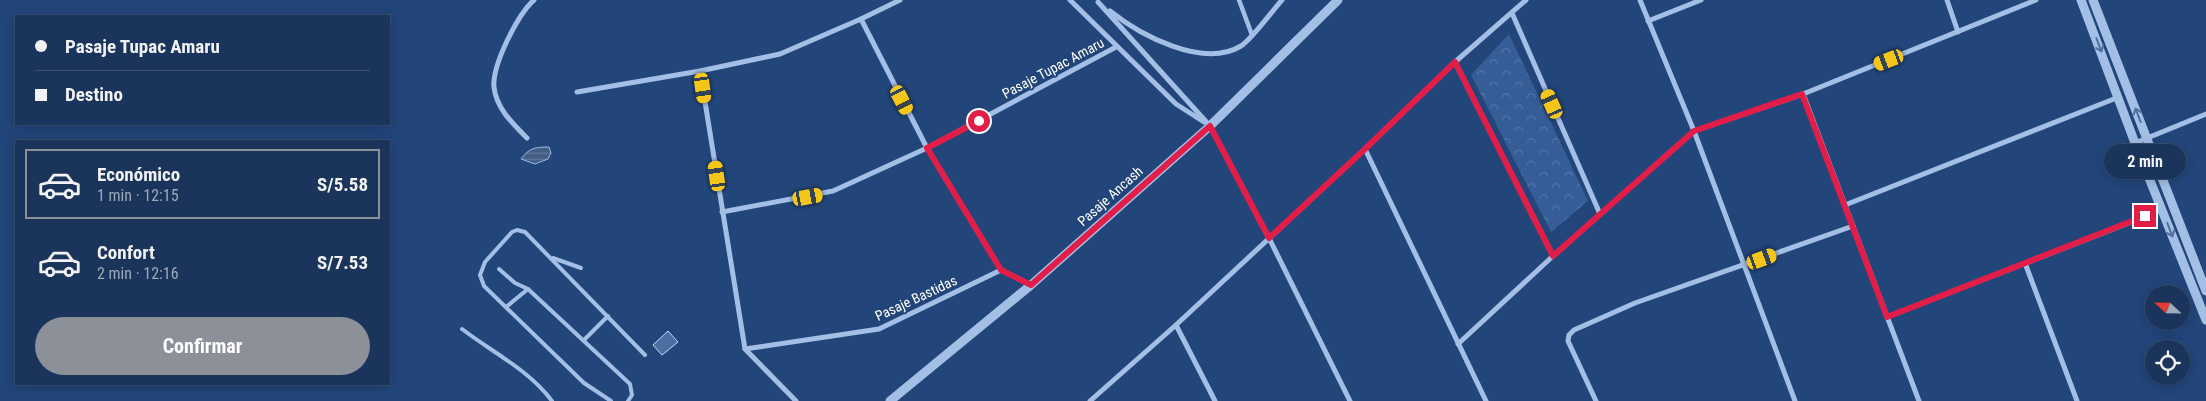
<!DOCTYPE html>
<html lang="es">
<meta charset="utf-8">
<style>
:root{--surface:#1a345c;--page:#233c62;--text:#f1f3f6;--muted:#9faabb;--line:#384f72;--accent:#8c9099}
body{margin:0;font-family:"Roboto Condensed",sans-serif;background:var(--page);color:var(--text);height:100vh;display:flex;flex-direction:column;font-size:19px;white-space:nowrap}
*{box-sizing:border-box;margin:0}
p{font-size:16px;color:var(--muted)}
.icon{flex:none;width:28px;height:28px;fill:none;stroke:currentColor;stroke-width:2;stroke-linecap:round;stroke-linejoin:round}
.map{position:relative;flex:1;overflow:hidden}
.side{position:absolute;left:15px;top:140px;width:375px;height:245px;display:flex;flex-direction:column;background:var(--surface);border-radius:0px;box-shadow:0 2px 12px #0003,0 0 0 1px var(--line)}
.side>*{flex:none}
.top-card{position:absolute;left:15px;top:15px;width:375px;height:110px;border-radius:0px;box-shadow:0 2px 12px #0003,0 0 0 1px var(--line);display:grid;align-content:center;height:110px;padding:0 20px;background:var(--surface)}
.needle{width:32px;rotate:292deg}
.controls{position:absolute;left:2145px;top:285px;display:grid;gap:10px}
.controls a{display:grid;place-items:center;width:45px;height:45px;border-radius:50%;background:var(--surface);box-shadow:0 2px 12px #0003,0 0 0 1px var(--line);font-size:25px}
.end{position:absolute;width:22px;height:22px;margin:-11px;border:6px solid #e11d48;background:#fff;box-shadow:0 0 0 2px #fff}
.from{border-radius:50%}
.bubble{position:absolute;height:35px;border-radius:18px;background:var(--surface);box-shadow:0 2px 12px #0003,0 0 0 1px var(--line);font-size:16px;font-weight:700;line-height:35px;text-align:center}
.car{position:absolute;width:15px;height:30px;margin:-15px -8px;border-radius:6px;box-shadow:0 0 4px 1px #0007;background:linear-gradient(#f5c518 24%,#345 0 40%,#f5c518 0 76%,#345 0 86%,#f5c518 0)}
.top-card b{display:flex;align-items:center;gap:18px;height:48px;font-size:19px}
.top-card b+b{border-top:1px solid var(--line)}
.top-card i{width:12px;height:12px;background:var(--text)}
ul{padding:9px 0 0;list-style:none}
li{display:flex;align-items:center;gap:15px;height:70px;margin:0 10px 8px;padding:0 10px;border:2px solid transparent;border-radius:0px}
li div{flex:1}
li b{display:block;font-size:19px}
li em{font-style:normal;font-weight:700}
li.active{border-color:var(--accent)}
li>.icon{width:45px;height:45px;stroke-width:1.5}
.action{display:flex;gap:10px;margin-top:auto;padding:10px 20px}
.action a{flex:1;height:58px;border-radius:30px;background:var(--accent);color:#fff;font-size:20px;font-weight:700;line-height:58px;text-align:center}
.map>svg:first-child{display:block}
</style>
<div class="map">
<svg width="2206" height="401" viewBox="0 0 2206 401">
<defs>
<pattern id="forest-crowns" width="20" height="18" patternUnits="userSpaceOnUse" patternTransform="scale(1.25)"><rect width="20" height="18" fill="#355e98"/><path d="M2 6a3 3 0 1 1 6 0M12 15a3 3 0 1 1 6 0" fill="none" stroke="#5376a7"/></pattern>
<pattern id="water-rules" width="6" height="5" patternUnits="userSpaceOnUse" patternTransform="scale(1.25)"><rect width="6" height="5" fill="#445f86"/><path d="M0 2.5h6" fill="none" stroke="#607798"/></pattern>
</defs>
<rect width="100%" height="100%" fill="#22457a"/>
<polygon fill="url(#forest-crowns)" points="1509,34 1588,201 1551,232 1471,75"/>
<path fill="url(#water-rules)" stroke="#97b9e6" d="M549,147L551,153L548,159L535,164L521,159C529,148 535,147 549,147Z"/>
<polygon fill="#4a6fa3" stroke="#c6daf4" points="668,331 678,342 662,355 653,345"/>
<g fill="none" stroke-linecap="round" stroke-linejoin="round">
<g stroke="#a3bfe5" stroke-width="4">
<polyline points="553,258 581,268"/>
<polyline points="499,269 515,283 528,289 630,384 632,395 628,401"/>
<polyline points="506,307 528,289"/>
<path d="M462,329C492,352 529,370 552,401"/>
<polyline points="584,340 608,316"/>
<polyline points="611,401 584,383 484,286 480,275 485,262 512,232 517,230 525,232 645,355"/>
</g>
<polyline stroke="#a3bfe5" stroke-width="4.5" points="1239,0 1252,35"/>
<g stroke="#a3bfe5" stroke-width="5">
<polyline points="1070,0 1176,104 1204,122"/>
<polyline points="1640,0 1694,131 1795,401"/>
<polyline points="1947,0 1958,32"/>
<polyline points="1098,2 1210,126 1269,238 1350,401"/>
<path d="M1110,11C1140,35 1203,69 1241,46C1252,39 1272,11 1282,0"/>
<polyline points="1512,13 1600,214"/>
<polyline points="861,19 927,148 1001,270"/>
<polyline points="1648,21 1701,0"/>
<polyline points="1455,62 1553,256"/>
<polyline points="700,71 745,349 796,401"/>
<polyline points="577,92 700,71 780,54 861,19 900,0"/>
<polyline points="1803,94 1919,401"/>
<path d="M527,138C513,124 496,108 494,87C492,65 518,14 534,0"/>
<polyline points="2135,143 2206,114"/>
<polyline points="1365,149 1486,401"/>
<polyline points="1845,205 2119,97"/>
<polyline points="722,212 833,191 927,148 1116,47"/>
<polyline points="2025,263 2077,401"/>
<polyline points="1887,317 2162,210"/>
<polyline points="1176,325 1215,401"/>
<polyline points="1458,344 1553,256 1694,131 1803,94 2036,0"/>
<polyline points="745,349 879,329 1001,270 1031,285"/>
<polyline points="1090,401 1176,325 1365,149 1455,62 1526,0"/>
<polyline points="1596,401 1568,341 1569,335 1574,330 1635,303 1853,226"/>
</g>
<g stroke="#a3bfe5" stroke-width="9">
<polyline points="2081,0 2135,143 2206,320"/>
<polyline points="2093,0 2206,291"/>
<polyline points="890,401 1031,285 1210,126 1338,0"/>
</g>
</g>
<defs><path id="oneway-shaft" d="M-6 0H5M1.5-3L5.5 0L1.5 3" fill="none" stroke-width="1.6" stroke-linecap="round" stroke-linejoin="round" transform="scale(1.25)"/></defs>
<g stroke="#4f709f">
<use href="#oneway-shaft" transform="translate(2099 45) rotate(69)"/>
<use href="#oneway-shaft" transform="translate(2138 115) rotate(-111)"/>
<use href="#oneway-shaft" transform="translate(2170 230) rotate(69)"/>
</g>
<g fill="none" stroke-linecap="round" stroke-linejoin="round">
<polyline stroke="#e11d48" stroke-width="6" points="979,121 927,148 1001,270 1031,285 1210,126 1269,238 1365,149 1455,62 1553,256 1694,131 1802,94 1887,317 2145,216"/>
</g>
<g text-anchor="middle" stroke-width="4" stroke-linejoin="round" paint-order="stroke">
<g font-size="14" fill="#fff" stroke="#22457a">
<text transform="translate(1053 68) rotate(-28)" y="5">Pasaje Tupac Amaru</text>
<text transform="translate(1110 196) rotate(-42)" y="5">Pasaje Ancash</text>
<text transform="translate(916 298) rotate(-25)" y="5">Pasaje Bastidas</text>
</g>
</g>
</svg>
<div class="controls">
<a><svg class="needle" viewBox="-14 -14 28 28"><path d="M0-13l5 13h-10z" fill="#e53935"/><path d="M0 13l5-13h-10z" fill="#9faabb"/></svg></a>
<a><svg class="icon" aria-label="locate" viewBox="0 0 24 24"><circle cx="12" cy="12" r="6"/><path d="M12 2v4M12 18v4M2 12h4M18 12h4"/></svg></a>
</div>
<i class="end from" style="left:979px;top:121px"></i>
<i class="end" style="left:2145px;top:216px"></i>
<div class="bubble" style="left:2104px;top:144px;width:82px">2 min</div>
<i class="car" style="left:1889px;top:60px;rotate:249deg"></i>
<i class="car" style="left:703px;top:88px;rotate:172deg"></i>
<i class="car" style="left:902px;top:100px;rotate:153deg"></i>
<i class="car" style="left:1552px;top:104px;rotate:336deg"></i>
<i class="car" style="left:717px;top:176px;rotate:352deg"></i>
<i class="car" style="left:808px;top:197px;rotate:80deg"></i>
<i class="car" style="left:1762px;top:259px;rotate:70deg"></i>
<div class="top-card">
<b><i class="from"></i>Pasaje Tupac Amaru</b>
<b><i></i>Destino</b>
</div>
<section class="side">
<ul>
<li class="active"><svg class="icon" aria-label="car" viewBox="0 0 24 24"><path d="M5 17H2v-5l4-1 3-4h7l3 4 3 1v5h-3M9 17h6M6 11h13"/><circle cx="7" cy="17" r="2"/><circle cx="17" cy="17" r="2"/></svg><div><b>Económico</b><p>1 min · 12:15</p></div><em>S/5.58</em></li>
<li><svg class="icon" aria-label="car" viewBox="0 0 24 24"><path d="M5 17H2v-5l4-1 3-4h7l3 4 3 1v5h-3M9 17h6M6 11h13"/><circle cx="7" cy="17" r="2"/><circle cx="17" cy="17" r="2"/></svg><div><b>Confort</b><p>2 min · 12:16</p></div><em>S/7.53</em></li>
</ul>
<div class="action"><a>Confirmar</a></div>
</section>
</div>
